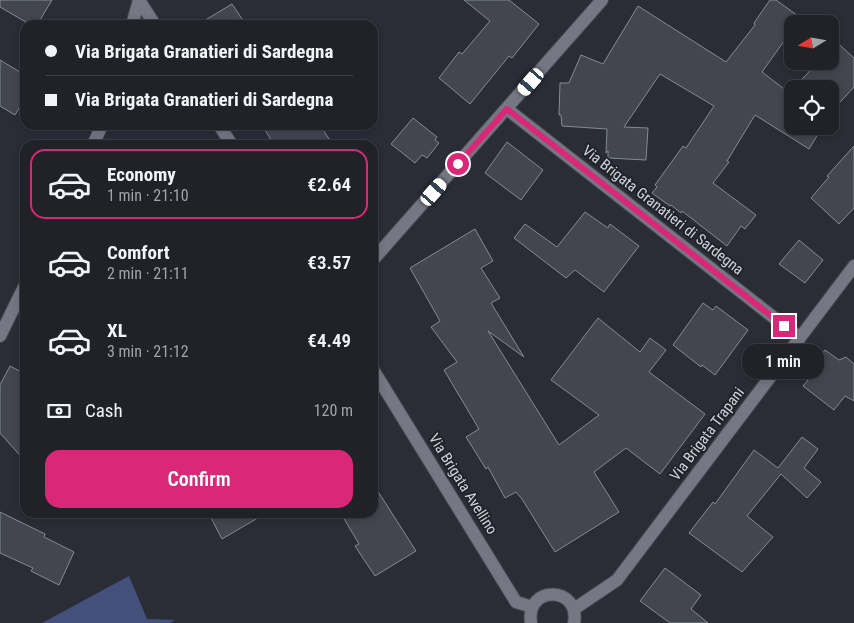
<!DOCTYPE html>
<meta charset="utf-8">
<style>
:root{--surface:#202228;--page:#2d2f34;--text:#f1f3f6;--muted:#a2a4a8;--line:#3d3f45;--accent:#db2777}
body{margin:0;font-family:"Roboto Condensed",sans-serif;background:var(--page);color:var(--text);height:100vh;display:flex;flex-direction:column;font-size:19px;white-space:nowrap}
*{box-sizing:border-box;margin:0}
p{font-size:16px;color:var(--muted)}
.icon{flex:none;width:28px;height:28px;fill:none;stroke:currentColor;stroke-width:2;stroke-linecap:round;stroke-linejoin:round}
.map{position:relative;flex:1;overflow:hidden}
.side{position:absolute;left:20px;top:140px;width:358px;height:378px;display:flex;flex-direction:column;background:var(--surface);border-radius:15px;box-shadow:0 2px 8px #0003,0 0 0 1px var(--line)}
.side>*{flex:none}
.guide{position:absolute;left:20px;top:20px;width:358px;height:110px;border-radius:15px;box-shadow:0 2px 8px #0003,0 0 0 1px var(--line);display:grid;align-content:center;height:110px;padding:0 25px;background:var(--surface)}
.needle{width:32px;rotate:259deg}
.tools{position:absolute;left:784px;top:15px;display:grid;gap:10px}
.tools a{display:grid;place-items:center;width:55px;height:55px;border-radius:10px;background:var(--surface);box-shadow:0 2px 8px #0003,0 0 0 1px var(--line);font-size:25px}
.end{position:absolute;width:22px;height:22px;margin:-11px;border:6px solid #db2777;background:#fff;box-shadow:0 0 0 2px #fff}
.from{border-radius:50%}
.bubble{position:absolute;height:35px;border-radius:15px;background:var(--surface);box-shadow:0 2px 8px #0003,0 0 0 1px var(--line);font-size:16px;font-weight:600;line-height:35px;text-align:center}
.car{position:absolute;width:15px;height:30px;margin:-15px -8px;border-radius:6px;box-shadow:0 0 4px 1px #0007;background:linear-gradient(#fff 24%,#345 0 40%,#fff 0 76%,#345 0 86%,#fff 0)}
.guide b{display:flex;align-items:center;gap:18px;height:48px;font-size:19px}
.guide b+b{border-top:1px solid var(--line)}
.guide i{width:12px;height:12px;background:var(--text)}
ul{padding:9px 0 0;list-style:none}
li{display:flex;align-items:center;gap:15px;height:70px;margin:0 10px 8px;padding:0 15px;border:2px solid transparent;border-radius:15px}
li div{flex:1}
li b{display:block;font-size:19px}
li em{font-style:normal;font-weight:600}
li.selected{border-color:var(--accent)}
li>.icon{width:45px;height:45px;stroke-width:1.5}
.pay{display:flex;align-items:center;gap:12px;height:55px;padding:0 25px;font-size:19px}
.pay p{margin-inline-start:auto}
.cta{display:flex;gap:10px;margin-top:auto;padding:10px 25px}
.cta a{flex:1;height:58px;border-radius:15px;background:var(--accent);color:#fff;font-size:20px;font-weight:600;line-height:58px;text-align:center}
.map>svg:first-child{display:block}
</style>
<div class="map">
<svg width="854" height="623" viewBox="0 0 854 623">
<rect width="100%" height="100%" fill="#2a2d36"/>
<polygon fill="#44507c" points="129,576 147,619 175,620 170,623 42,623"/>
<g fill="#43464f" stroke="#868a94">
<polygon points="0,0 52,0 37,25 31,25 0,7"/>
<polygon points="464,0 509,0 539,24 512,58 509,56 470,104 439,78 459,52 462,54 490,21"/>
<polygon points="770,0 776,0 801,18 797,24 792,24 792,30 762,72 792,95 792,126 823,126 809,149 755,115 727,161 729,162 713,183 756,215 745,229 741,226 727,246 682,211 681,213 671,205 670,206 652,193 657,187 655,185 683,146 686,148 714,106 660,74 624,127 648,128 646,160 608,158 608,151 606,153 607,129 562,126 561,115 559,115 560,83 569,83 581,55 603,64 638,6 726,62 755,25 754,23"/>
<polygon points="232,4 246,25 197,25"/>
<polygon points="830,36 854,58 854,87 830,113 830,89 793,89 819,61 830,61"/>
<polygon points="0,60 25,75 25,98 15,115 0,106"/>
<polygon points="413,118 437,137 435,140 439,143 427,158 422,155 415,163 391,144"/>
<polygon points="262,125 320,125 333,145 274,145"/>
<polygon points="507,142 543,170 521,200 485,173"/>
<polygon points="854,146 854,208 839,224 811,198 829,177 827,176"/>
<polygon points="585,212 608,228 610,224 639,246 604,292 575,270 566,278 514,238 525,224 557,247"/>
<polygon points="475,229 493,261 481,268 500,298 491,303 524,357 488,331 559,445 599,415 551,380 598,318 640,352 650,338 666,350 649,372 705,414 660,474 626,448 594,472 619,512 555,552 522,499 516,492 505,498 488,467 486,469 466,437 479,429 444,370 457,362 431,327 440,321 410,268"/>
<polygon points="799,240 823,260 805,283 779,264"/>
<polygon points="703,303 713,310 716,306 748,330 715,375 702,365 701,367 673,345"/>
<polygon points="825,350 839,360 846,357 854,364 854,401 845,396 834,410 803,386 813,374 812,367"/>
<polygon points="10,366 25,374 25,461 0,433 0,385"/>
<polygon points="802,437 818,449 804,468 821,482 807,498 781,474 747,516 773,537 742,572 689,533 713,502 715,504 754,450 778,468"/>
<polygon points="372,482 416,551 375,576 355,546 359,544 340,512 372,512"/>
<polygon points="0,512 45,534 44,537 74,552 59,585 31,571 33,568 0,553"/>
<polygon points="208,512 268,512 222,539"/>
<polygon points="665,568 701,595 691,609 708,623 670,623 640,601"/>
</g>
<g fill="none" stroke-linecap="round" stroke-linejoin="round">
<g stroke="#484a51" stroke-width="14">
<g id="street">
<polyline points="139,0 155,25"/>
<polyline points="507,109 800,338"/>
<polyline points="219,125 232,145"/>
<polyline points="372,261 602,0"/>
<polyline points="372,368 516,602 532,607"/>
<polyline points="574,609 617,580 854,266"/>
<path d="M531,623C525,584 581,586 574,623"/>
</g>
</g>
<g stroke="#484a51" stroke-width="14">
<g id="secondary">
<polyline points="132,25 139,0"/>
<polyline points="93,145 102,125"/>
<polyline points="0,336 25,285"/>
</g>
</g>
<use href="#street" stroke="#757883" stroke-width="12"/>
<use href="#secondary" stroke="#757883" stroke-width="12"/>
</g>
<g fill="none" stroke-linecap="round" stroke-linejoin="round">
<polyline stroke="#db2777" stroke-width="6" points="458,164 507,109 784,326"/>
</g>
<g text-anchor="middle" stroke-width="4" stroke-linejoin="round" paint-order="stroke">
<g font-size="15" fill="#d1d3d8" stroke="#21232c">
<text transform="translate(663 210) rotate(38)" y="5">Via Brigata Granatieri di Sardegna</text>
<text transform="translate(707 434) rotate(-53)" y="5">Via Brigata Trapani</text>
<text transform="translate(463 484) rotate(58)" y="5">Via Brigata Avellino</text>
</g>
</g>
</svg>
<div class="tools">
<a><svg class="needle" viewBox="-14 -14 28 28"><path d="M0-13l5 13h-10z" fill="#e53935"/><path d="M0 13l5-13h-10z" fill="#a2a4a8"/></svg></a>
<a><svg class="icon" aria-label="locate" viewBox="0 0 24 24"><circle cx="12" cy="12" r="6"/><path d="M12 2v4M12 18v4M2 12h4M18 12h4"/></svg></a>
</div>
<i class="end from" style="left:458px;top:164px"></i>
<i class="end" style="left:784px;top:326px"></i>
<div class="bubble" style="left:742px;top:344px;width:82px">1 min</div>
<i class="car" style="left:531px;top:82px;rotate:221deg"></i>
<i class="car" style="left:434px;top:192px;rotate:41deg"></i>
<div class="guide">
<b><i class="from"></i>Via Brigata Granatieri di Sardegna</b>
<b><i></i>Via Brigata Granatieri di Sardegna</b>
</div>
<section class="side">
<ul>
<li class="selected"><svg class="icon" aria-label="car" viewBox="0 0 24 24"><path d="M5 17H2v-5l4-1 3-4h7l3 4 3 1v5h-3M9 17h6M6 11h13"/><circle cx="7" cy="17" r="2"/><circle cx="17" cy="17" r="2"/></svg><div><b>Economy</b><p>1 min · 21:10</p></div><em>€2.64</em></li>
<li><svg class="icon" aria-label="car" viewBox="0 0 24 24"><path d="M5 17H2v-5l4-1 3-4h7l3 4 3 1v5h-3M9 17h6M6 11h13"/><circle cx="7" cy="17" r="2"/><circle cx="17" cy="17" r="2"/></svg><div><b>Comfort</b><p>2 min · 21:11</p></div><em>€3.57</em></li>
<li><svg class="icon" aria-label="car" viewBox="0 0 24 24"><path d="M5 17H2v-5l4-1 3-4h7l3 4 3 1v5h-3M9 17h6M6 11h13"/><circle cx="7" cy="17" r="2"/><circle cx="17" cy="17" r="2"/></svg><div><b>XL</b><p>3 min · 21:12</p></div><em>€4.49</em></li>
</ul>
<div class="pay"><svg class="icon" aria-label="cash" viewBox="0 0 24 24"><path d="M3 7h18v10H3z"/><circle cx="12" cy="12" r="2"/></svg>Cash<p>120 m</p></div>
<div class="cta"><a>Confirm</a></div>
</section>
</div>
